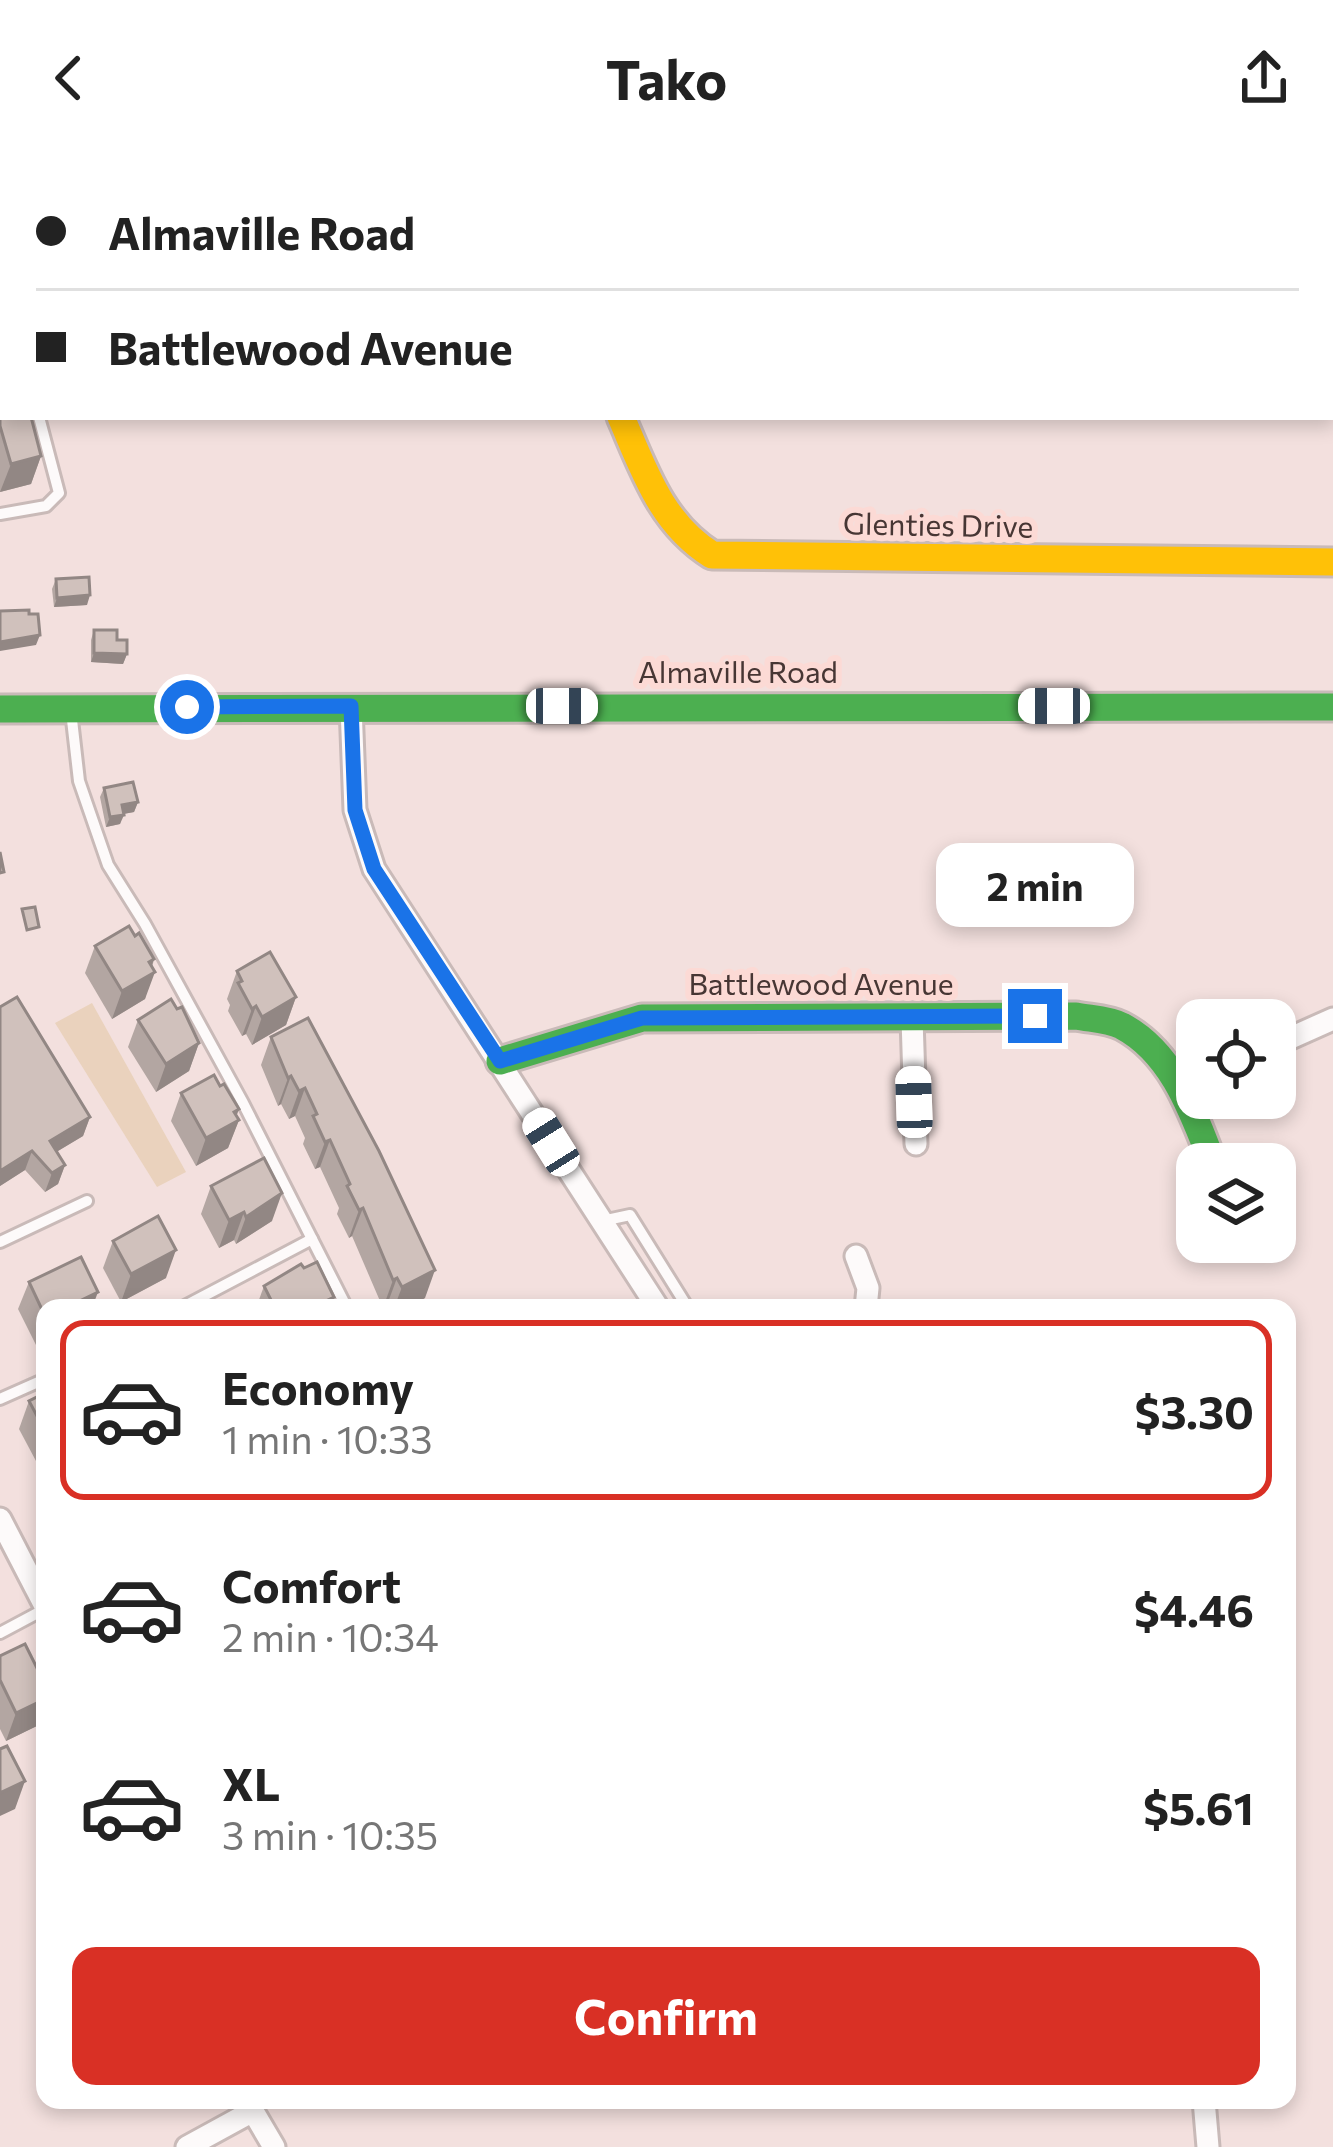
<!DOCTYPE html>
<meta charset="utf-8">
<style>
:root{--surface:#fff;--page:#f2f2f2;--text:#222;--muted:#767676;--line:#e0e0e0;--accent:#d93025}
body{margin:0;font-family:Commissioner,sans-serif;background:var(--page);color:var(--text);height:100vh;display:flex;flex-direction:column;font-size:45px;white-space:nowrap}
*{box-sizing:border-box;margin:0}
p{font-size:39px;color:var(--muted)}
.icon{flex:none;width:66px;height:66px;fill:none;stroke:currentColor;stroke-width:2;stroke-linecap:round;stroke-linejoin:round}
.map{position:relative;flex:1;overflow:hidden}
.sheet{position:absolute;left:36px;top:1143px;width:1260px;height:810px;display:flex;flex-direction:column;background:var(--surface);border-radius:24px;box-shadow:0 6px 18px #0003}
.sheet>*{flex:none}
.banner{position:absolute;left:0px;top:0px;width:1335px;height:264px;box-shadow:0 6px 18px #0003;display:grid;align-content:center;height:264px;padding:0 36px;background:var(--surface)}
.buttons{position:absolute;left:1176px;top:843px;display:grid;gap:24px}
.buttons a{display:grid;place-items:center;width:120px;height:120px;border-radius:24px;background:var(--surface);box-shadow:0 6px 18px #0003;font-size:60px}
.end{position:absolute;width:54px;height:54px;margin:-27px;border:15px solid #1a73e8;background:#fff;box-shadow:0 0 0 6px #fff}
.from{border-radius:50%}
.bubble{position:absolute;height:84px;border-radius:24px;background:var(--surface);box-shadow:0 6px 18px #0003;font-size:39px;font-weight:700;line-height:84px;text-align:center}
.car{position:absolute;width:36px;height:72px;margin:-36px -18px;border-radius:15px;box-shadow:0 0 9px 3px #0007;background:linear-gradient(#fff 24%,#345 0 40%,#fff 0 76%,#345 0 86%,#fff 0)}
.banner b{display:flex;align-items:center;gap:42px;height:114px;font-size:45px}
.banner b+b{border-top:3px solid var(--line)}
.banner i{width:30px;height:30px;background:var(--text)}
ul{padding:21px 0 0;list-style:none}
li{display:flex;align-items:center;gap:36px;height:180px;margin:0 24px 18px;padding:0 12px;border:6px solid transparent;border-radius:24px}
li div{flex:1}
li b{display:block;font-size:45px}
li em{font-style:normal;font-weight:700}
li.active{border-color:var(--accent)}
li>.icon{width:108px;height:108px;stroke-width:1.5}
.button{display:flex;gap:24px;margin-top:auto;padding:24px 36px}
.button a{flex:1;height:138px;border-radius:24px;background:var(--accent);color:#fff;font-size:48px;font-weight:700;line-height:138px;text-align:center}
header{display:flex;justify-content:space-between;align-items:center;height:156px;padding:0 36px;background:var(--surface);font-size:54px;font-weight:700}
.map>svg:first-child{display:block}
</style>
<header><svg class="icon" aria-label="back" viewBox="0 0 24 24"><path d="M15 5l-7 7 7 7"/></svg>Tako<svg class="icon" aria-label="share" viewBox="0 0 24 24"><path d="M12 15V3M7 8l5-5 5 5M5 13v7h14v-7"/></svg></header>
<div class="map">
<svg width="1333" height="1991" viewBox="0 0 1333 1991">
<rect width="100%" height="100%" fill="#f3e0de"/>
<polygon fill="#ead2bd" points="92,847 186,1016 157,1031 55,867"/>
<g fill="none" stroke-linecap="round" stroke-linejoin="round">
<g stroke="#c9bab8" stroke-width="16">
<g id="lane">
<polyline points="0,112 3,123"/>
<polyline points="0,358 46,350 59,337 39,261"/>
<polyline points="71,555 79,625 108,709 145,768 243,947 347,1152"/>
<polyline points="602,1065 630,1059 688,1152"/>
<polyline points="0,1086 87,1045"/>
<polyline points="181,1152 312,1083"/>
<polyline points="0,1243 45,1223"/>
<polyline points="0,1477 45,1453"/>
</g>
</g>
<g stroke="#c9bab8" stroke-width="27">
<g id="street">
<polyline points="501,0 502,3"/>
<polyline points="1309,0 1311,3"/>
<polyline points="1332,50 1333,52"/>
<polyline points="1332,171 1333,171"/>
<polyline points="351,550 355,654 374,713 658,1152"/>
<polyline points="912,862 916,988"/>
<polyline points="1275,889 1333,863"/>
<polyline points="856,1100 868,1132 866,1152"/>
<polyline points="0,1363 45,1450"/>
<polyline points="1204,1944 1208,1991"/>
<polyline points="247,1945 274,1991"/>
<polyline points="187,1991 251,1956"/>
</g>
</g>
<g stroke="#c9bab8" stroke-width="33">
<g id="fast">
<polyline points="0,553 1333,551"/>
<path d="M500,905L642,862L1076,860C1091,863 1108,863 1122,870C1173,897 1193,957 1213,1008"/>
</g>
</g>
<g stroke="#c9bab8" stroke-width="33">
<path id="slow" d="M621,261C644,314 661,367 712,399L1333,406"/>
</g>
<use href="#lane" stroke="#fdfafa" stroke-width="10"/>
<use href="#street" stroke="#fdfafa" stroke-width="21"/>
<use href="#fast" stroke="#4caf50" stroke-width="27"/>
<use href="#slow" stroke="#ffc107" stroke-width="27"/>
</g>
<g fill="#b3a6a2">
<polygon points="0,132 41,300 31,328 0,336"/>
<polygon points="56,423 87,449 54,451 52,433"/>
<polygon points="94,474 117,484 127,498 123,508 91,506 91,484"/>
<polygon points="104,632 138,646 134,656 123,658 120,668 106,671 100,641"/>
<polygon points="135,780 154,803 145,843 112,863 85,817 95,790"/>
<polygon points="237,815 296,841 286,869 252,889 246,878 242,880 228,855 230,849 227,843"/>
<polygon points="0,851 90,961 83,980 56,996 65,1009 58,1028 45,1036 25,1014 0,1030"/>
<polygon points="308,862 425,1142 406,1152 388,1152 387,1149 383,1152 352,1080 349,1082 337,1058 339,1052 320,1011 315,1013 303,988 305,982 295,960 289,963 281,948 278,950 261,909 271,881"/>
<polygon points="138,864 199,887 189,915 156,936 128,891"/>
<polygon points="181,937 239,964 228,992 196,1010 171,965"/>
<polygon points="211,1030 272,1065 236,1088 234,1084 219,1092 201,1058"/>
<polygon points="113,1085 166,1122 121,1146 103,1112"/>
<polygon points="304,1112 334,1141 330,1152 256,1152 264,1130"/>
<polygon points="29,1126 45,1152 45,1185 36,1189 18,1153"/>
<polygon points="45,1237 45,1322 19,1273 29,1245"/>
<polygon points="0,1500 45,1528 45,1556 41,1568 6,1585 0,1573"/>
</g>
<g fill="#928784">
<polygon points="41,300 31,328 0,336 11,308"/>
<polygon points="90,439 87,449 54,451 57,442"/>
<polygon points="40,479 36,489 0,495 0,486"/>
<polygon points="94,497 127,498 123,508 91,506"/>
<polygon points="138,646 134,656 118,659 122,649"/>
<polygon points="124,659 120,668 106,671 110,661"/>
<polygon points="154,803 148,820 155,816 145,843 112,863 122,835"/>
<polygon points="296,841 286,869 252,889 262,861"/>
<polygon points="256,850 246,878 242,880 252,853"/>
<polygon points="199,887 189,915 156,936 166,908"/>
<polygon points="291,920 281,948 278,950 288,922"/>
<polygon points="305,932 295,960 289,963 299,935"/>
<polygon points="239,953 234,967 239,964 228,992 196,1010 206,982"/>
<polygon points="90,961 83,980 43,1004 50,985"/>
<polygon points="330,984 320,1011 315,1013 325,986"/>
<polygon points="32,995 25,1014 0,1030 0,1015"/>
<polygon points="65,1009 58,1028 45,1036 52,1017"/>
<polygon points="282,1037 272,1065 236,1088 246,1061"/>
<polygon points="363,1052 352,1080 349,1082 359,1054"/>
<polygon points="244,1056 234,1084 219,1092 229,1064"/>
<polygon points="176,1094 166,1122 121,1146 131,1118"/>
<polygon points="435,1114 425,1142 406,1152 394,1152 402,1131"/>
<polygon points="397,1122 387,1149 383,1152 393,1124"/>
<polygon points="98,1136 92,1152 65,1152"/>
<polygon points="334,1141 330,1152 311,1152"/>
<polygon points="45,1163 45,1185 36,1189"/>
<polygon points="45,1543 45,1556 41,1568 6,1585 16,1557"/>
<polygon points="25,1625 15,1653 0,1660 0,1637"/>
</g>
<g fill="#d0c1bc" stroke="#928784" stroke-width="3">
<polygon points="0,132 3,149 3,261 31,261 41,300 11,308 0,270"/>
<polygon points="89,421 90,439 57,442 56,423"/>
<polygon points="29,454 29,458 38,458 40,479 0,486 0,455"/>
<polygon points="94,474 117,474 117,484 127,484 127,498 94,497"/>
<polygon points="133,626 138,646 122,649 124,659 110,661 104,632"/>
<polygon points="0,696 4,716 0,717"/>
<polygon points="35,751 39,771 27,774 22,753"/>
<polygon points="129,770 135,780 139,777 154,803 149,806 155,816 122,835 95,790"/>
<polygon points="270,796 296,841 262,861 256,850 252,853 238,827 242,825 237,815"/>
<polygon points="17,841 90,961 50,985 65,1009 52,1017 32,995 0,1015 0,851"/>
<polygon points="171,843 177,853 182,851 199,887 166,908 138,864"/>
<polygon points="308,862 379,995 435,1114 402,1131 397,1122 393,1124 363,1052 359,1054 347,1030 350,1028 330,984 325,986 313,960 317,958 305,932 299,935 291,920 288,922 271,881"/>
<polygon points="214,919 220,930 224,928 239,953 234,956 239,964 206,982 181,937"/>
<polygon points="264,1002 282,1037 246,1061 244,1056 229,1064 211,1030"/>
<polygon points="158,1060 176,1094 131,1118 113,1085"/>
<polygon points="81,1101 98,1136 65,1152 45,1152 45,1160 29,1126"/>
<polygon points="317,1106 334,1141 311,1152 275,1152 264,1130 301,1108 304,1112"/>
<polygon points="45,1237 45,1275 29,1245"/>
<polygon points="25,1488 45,1528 45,1543 16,1557 0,1524 0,1500"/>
<polygon points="7,1590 25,1625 0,1637 0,1593"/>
</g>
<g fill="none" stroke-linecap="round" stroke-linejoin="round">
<polyline stroke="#1a73e8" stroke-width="15" points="187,551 351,550 355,654 374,713 500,905 642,862 1035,860"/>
</g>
<g text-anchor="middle" stroke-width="12" stroke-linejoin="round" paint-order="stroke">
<g font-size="30" fill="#473634" stroke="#fcdad5">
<text transform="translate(938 370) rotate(1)" y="10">Glenties Drive</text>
<text x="738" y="527">Almaville Road</text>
<text x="821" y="839">Battlewood Avenue</text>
</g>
</g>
</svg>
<div class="buttons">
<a><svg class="icon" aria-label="locate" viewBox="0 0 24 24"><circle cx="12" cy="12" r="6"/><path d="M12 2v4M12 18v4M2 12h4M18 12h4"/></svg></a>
<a><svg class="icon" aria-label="layers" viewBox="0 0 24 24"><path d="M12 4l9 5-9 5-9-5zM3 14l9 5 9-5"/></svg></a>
</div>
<i class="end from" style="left:187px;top:551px"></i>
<i class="end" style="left:1035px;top:860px"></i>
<div class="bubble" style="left:936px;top:687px;width:198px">2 min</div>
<i class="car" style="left:562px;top:550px;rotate:90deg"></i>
<i class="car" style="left:1054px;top:550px;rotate:270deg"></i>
<i class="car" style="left:914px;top:946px;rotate:358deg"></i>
<i class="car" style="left:551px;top:986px;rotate:328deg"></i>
<div class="banner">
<b><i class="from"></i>Almaville Road</b>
<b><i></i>Battlewood Avenue</b>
</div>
<section class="sheet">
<ul>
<li class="active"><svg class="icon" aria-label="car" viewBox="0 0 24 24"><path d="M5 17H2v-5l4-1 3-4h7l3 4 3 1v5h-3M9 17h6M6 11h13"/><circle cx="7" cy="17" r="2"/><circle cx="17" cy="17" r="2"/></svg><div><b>Economy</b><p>1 min · 10:33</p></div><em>$3.30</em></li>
<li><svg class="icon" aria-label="car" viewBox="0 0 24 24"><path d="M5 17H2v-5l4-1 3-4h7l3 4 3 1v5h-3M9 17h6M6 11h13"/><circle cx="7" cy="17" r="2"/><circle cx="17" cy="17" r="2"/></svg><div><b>Comfort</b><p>2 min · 10:34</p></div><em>$4.46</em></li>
<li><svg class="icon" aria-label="car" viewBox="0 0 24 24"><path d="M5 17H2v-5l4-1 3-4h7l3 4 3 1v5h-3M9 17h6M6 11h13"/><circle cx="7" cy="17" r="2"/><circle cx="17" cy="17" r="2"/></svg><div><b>XL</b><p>3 min · 10:35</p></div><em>$5.61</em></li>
</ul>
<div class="button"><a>Confirm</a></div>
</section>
</div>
